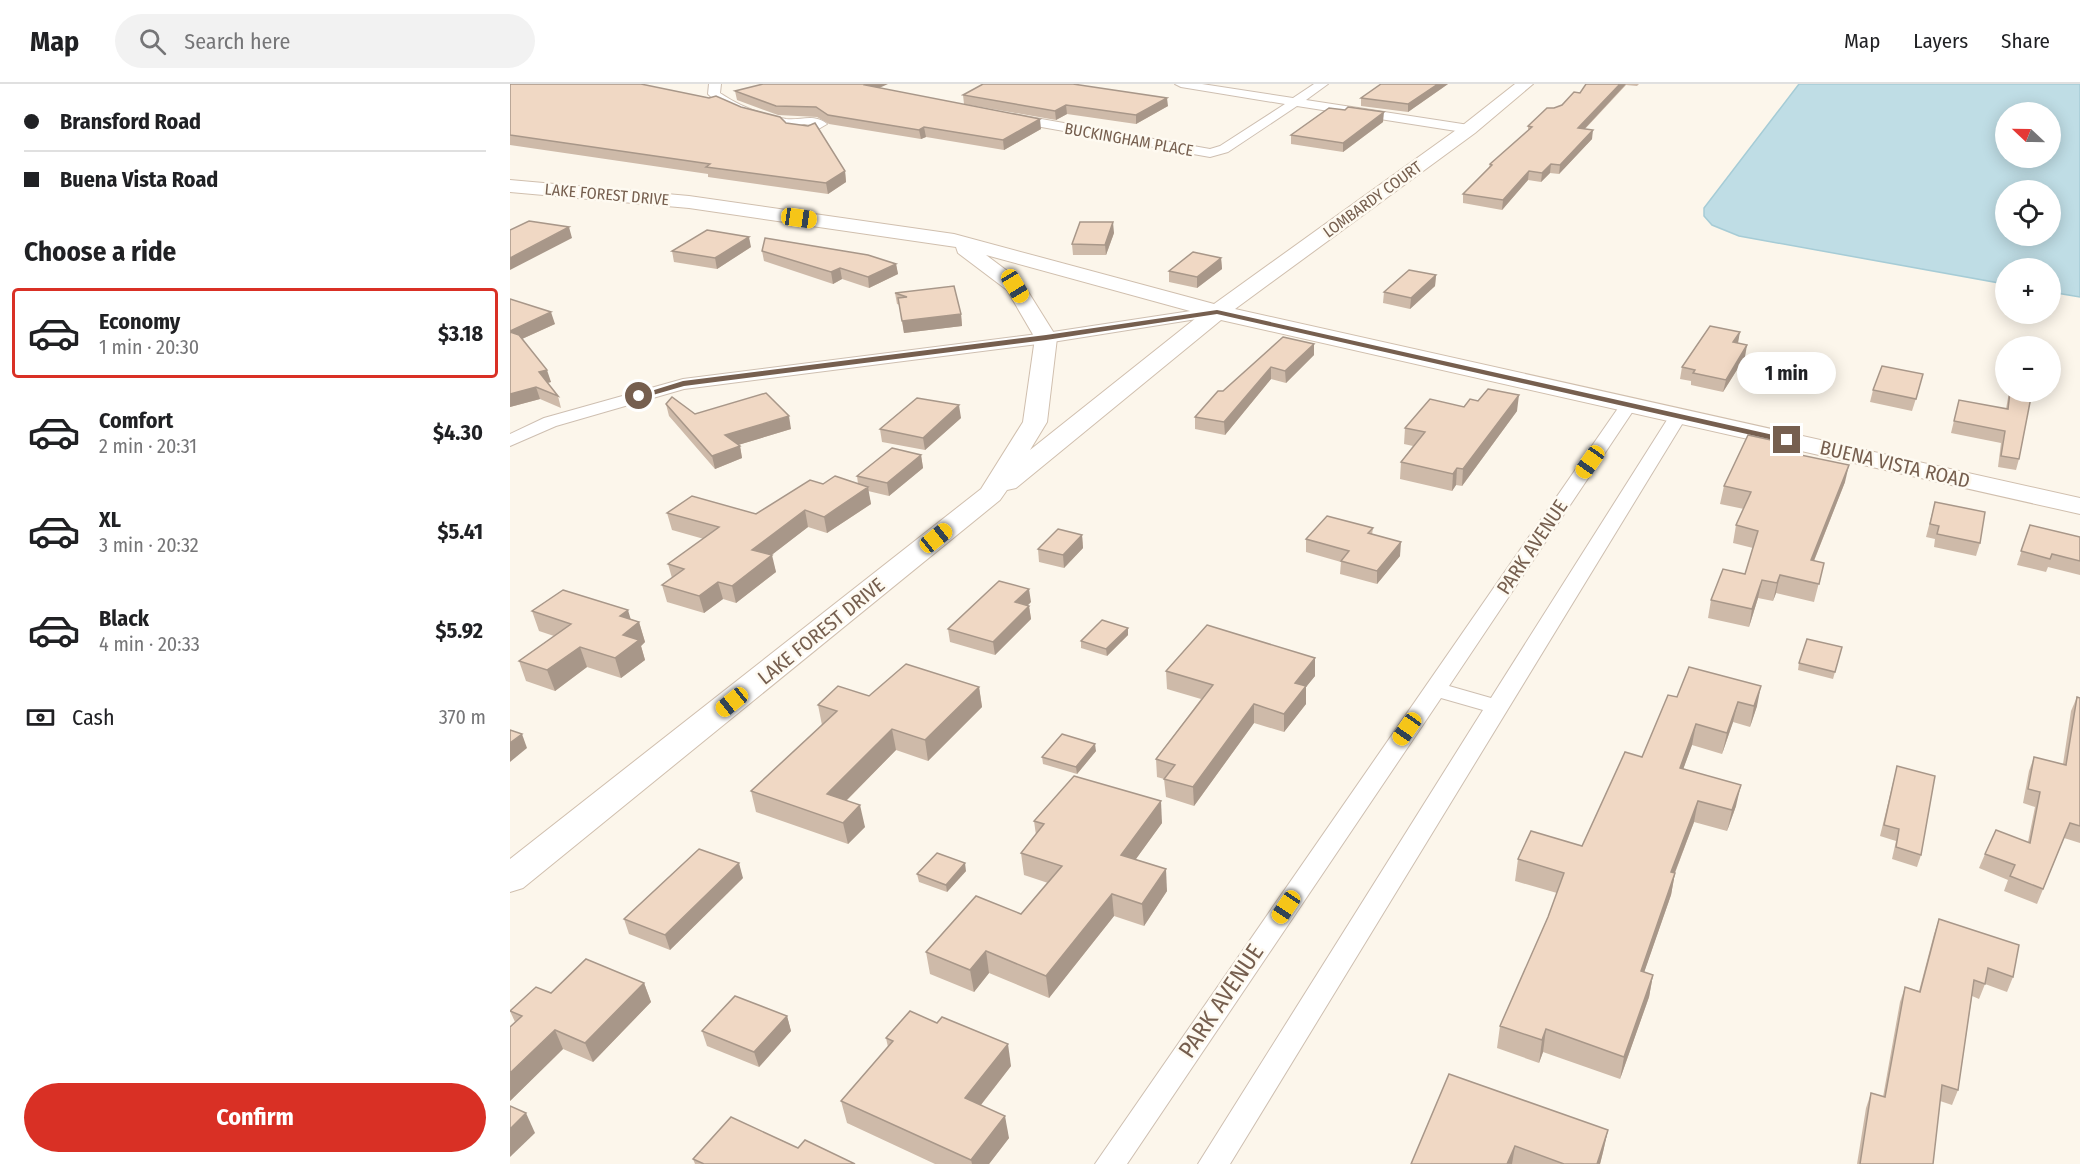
<!DOCTYPE html>
<meta charset="utf-8">
<style>
:root{--surface:#fff;--page:#f2f2f2;--text:#202124;--muted:#757577;--line:#e0e0e0;--accent:#d93025}
body{margin:0;font-family:"Fira Sans Condensed",sans-serif;background:var(--page);color:var(--text);height:100vh;display:flex;flex-direction:column;font-size:22px;white-space:nowrap}
*{box-sizing:border-box;margin:0}
p{font-size:20px;color:var(--muted)}
.icon{flex:none;width:33px;height:33px;fill:none;stroke:currentColor;stroke-width:2;stroke-linecap:round;stroke-linejoin:round}
.map{position:relative;flex:1;overflow:hidden}
.panel{display:flex;flex-direction:column;background:var(--surface);width:510px}
.panel>*{flex:none}
.guide{display:grid;align-content:center;height:132px;padding:0 24px;background:var(--surface)}
.needle{width:39px;rotate:292deg}
.fabs{position:absolute;left:1485px;top:18px;display:grid;gap:12px}
.fabs a{display:grid;place-items:center;width:66px;height:66px;border-radius:50%;background:var(--surface);box-shadow:0 3px 15px #0003;font-size:30px}
.end{position:absolute;width:27px;height:27px;margin:-14px;border:8px solid #765f4f;background:#fff;box-shadow:0 0 0 3px #fff}
.from{border-radius:50%}
.bubble{position:absolute;height:42px;border-radius:21px;background:var(--surface);box-shadow:0 3px 15px #0003;font-size:20px;font-weight:700;line-height:42px;text-align:center}
.car{position:absolute;width:18px;height:36px;margin:-18px -9px;border-radius:8px;box-shadow:0 0 4px 2px #0007;background:linear-gradient(#f5c518 24%,#345 0 40%,#f5c518 0 76%,#345 0 86%,#f5c518 0)}
.guide b{display:flex;align-items:center;gap:21px;height:57px;font-size:22px}
.guide b+b{border-top:2px solid var(--line)}
.guide i{width:15px;height:15px;background:var(--text)}
ul{padding:0;list-style:none}
li{display:flex;align-items:center;gap:18px;height:90px;margin:0 12px 9px;padding:0 12px;border:3px solid transparent;border-radius:6px}
li div{flex:1}
li b{display:block;font-size:22px}
li em{font-style:normal;font-weight:700}
li.on{border-color:var(--accent)}
li>.icon{width:54px;height:54px;stroke-width:1.5}
h2{padding:0 24px;font-size:27px;line-height:72px}
.pay{display:flex;align-items:center;gap:15px;height:66px;padding:0 24px;font-size:22px}
.pay p{margin-inline-start:auto}
.cta{display:flex;gap:12px;margin-top:auto;padding:12px 24px}
.cta a{flex:1;height:69px;border-radius:36px;background:var(--accent);color:#fff;font-size:24px;font-weight:700;line-height:69px;text-align:center}
header{display:flex;align-items:center;gap:36px;box-sizing:border-box;height:84px;padding:0 30px;background:var(--surface);border-bottom:2px solid var(--line)}
header strong{font-size:28px}
nav{display:flex;gap:33px;margin-inline-start:auto;font-size:21px}
.search{width:420px;height:54px;background:var(--page);display:flex;align-items:center;gap:15px;box-sizing:border-box;padding:0 21px;border-radius:33px;color:var(--muted);font-size:22px}
main{display:flex;flex:1;min-height:0}
.map>svg:first-child{display:block}
</style>
<header>
<strong>Map</strong>
<div class="search"><svg class="icon" aria-label="search" viewBox="0 0 24 24"><circle cx="10" cy="10" r="6"/><path d="M15 15l6 6"/></svg>Search here</div>
<nav><a>Map</a><a>Layers</a><a>Share</a></nav>
</header>
<main>
<section class="panel">
<div class="guide">
<b><i class="from"></i>Bransford Road</b>
<b><i></i>Buena Vista Road</b>
</div>
<h2>Choose a ride</h2>
<ul>
<li class="on"><svg class="icon" aria-label="car" viewBox="0 0 24 24"><path d="M5 17H2v-5l4-1 3-4h7l3 4 3 1v5h-3M9 17h6M6 11h13"/><circle cx="7" cy="17" r="2"/><circle cx="17" cy="17" r="2"/></svg><div><b>Economy</b><p>1 min · 20:30</p></div><em>$3.18</em></li>
<li><svg class="icon" aria-label="car" viewBox="0 0 24 24"><path d="M5 17H2v-5l4-1 3-4h7l3 4 3 1v5h-3M9 17h6M6 11h13"/><circle cx="7" cy="17" r="2"/><circle cx="17" cy="17" r="2"/></svg><div><b>Comfort</b><p>2 min · 20:31</p></div><em>$4.30</em></li>
<li><svg class="icon" aria-label="car" viewBox="0 0 24 24"><path d="M5 17H2v-5l4-1 3-4h7l3 4 3 1v5h-3M9 17h6M6 11h13"/><circle cx="7" cy="17" r="2"/><circle cx="17" cy="17" r="2"/></svg><div><b>XL</b><p>3 min · 20:32</p></div><em>$5.41</em></li>
<li><svg class="icon" aria-label="car" viewBox="0 0 24 24"><path d="M5 17H2v-5l4-1 3-4h7l3 4 3 1v5h-3M9 17h6M6 11h13"/><circle cx="7" cy="17" r="2"/><circle cx="17" cy="17" r="2"/></svg><div><b>Black</b><p>4 min · 20:33</p></div><em>$5.92</em></li>
</ul>
<div class="pay"><svg class="icon" aria-label="cash" viewBox="0 0 24 24"><path d="M3 7h18v10H3z"/><circle cx="12" cy="12" r="2"/></svg>Cash<p>370 m</p></div>
<div class="cta"><a>Confirm</a></div>
</section>
<div class="map">
<svg width="1570" height="1080" viewBox="0 0 1570 1080">
<rect width="100%" height="100%" fill="#fcf6eb"/>
<path fill="#bfdde5" stroke="#a6ccd6" stroke-width="1.5" fill-rule="evenodd" d="M1289,0H1570V213L1541,208L1540,184H1496L1495,200L1229,152L1202,141L1194,132V124ZM1496,28H1540V74H1496ZM1496,106H1540V152H1496Z"/>
<g fill="none" stroke-linecap="round" stroke-linejoin="round">
<g stroke="#cebfb1" stroke-width="2">
<g id="street">
<path d="M199,0H211L210,9C229,22 253,31 276,35C290,37 304,29 317,40L300,50L278,47L273,41C248,34 217,30 198,10ZM294,40L301,41L286,42Z"/>
<polygon points="665,0 692,0 783,14 804,0 818,0 796,16 959,41 965,45 959,49 787,22 718,68 700,73 503,38 497,34 503,30 700,65 710,62 775,20 671,3"/>
<polygon points="707,223 712,225 715,228 712,231 536,259 174,305 46,342 0,362 0,350 34,334 173,295 536,249"/>
<polygon points="1119,316 1127,321 939,602 981,614 1162,328 1174,328 1177,332 720,1080 688,1080 973,626 931,614 617,1080 585,1080 1113,317"/>
</g>
</g>
<g stroke="#d0bfae" stroke-width="2">
<path id="secondary" d="M1005,0H1023L965,49L725,225L1570,414V430L711,236L506,404L497,406L490,416L13,804L0,808V775L471,405L513,338L525,254L497,206L448,169L446,163L179,124L0,108V96L179,112L444,150L704,220L953,41ZM476,171L691,230L520,366L537,338L547,254L512,198Z"/>
</g>
<use href="#street" fill="#fff" fill-rule="evenodd"/>
<use href="#secondary" fill="#fff" fill-rule="evenodd"/>
</g>
<g fill="#cebaa9">
<polygon points="0,0 231,23 276,39 335,87 336,98 318,110 198,93 198,90 0,61"/>
<polygon points="938,0 898,28 851,22 851,14"/>
<polygon points="1076,0 1129,0 1127,2 1116,1 1075,45 1082,55 1049,90 1040,89 1031,98 1018,96 992,126 953,119 953,110 979,83 980,80 1018,47 1018,42 1070,9"/>
<polygon points="369,4 531,45 494,66 416,53 411,55 319,40 307,33 268,31 227,16 225,7"/>
<polygon points="453,11 658,22 626,40 557,30 546,36 454,20"/>
<polygon points="873,38 833,68 781,60 781,51"/>
<polygon points="604,149 596,171 563,171 562,160"/>
<polygon points="241,163 207,185 164,178 162,167"/>
<polygon points="252,167 386,180 388,190 359,204 332,195 323,200 254,177"/>
<polygon points="711,174 712,185 687,204 659,198 659,187"/>
<polygon points="926,191 925,202 900,225 873,219 874,208"/>
<polygon points="385,209 451,230 452,242 394,249 390,221 387,220"/>
<polygon points="0,215 45,240 12,255 41,298 37,299 48,312 51,324 30,315 0,323"/>
<polygon points="1228,259 1235,273 1213,308 1181,301 1181,297 1170,295 1172,283"/>
<polygon points="804,260 804,271 776,299 761,295 715,351 685,345 685,333 713,307"/>
<polygon points="1410,302 1402,327 1360,318 1363,306"/>
<polygon points="1499,308 1522,308 1509,375 1506,386 1488,383 1491,359 1441,349 1449,316 1496,325"/>
<polygon points="156,320 185,330 281,345 228,361 230,362 232,374 205,385 159,332"/>
<polygon points="954,323 1007,327 952,402 946,401 942,407 890,395 891,378 903,362 894,360 895,344"/>
<polygon points="451,334 415,366 372,358 370,345"/>
<polygon points="1277,368 1335,398 1304,477 1314,479 1304,518 1266,509 1263,517 1248,514 1239,543 1198,534 1201,516 1235,490 1243,464 1223,459 1226,441 1234,425 1210,420 1214,402"/>
<polygon points="411,371 413,384 379,412 358,407 361,420 317,449 298,443 261,471 266,488 226,519 213,515 194,529 157,518 152,501 162,494 158,480 194,455 162,446 157,429 246,430 313,400 348,400 347,392"/>
<polygon points="1425,418 1470,459 1466,472 1424,463 1425,455 1416,453"/>
<polygon points="1520,441 1570,453 1570,491 1538,483 1536,488 1507,481"/>
<polygon points="863,444 862,451 890,472 867,500 830,490 831,478 796,468 796,455"/>
<polygon points="572,451 573,464 554,484 529,478 528,465"/>
<polygon points="521,518 518,521 519,522 521,535 485,571 440,558 438,545"/>
<polygon points="22,527 121,535 129,538 135,558 131,562 135,576 111,594 77,583 45,607 16,597 9,577 44,552 29,547"/>
<polygon points="618,544 618,551 597,572 571,564 571,557"/>
<polygon points="1332,563 1323,595 1288,586 1289,579"/>
<polygon points="1179,583 1247,622 1240,643 1223,638 1212,670 1182,661 1173,685 1226,722 1217,747 1184,738 1165,789 1161,811 1134,888 1143,891 1139,913 1110,995 1033,968 1029,979 987,964 990,942 1038,833 1047,809 1005,797 1008,775 1072,762 1132,673 1167,613"/>
<polygon points="656,587 805,592 796,603 796,620 774,648 744,639 684,722 656,713 654,695 647,693 646,675 691,615 657,605"/>
<polygon points="469,603 472,623 418,677 386,666 336,717 355,743 338,760 246,728 241,707 312,641 308,621 359,612"/>
<polygon points="1567,613 1570,614 1570,759 1554,754 1527,820 1494,807 1498,796 1469,784 1475,770 1518,758 1525,723 1513,719 1519,687 1524,673 1553,680 1561,627"/>
<polygon points="586,667 567,690 533,680 532,673"/>
<polygon points="1387,682 1411,771 1407,783 1382,775 1386,757 1370,752"/>
<polygon points="524,737 652,739 625,776 657,807 634,842 604,832 539,914 479,889 464,908 420,890 416,868 511,830 538,799 514,791 511,769 526,751"/>
<polygon points="456,787 437,808 409,798 407,790"/>
<polygon points="233,794 160,866 119,850 114,835"/>
<polygon points="1429,835 1503,893 1497,908 1475,900 1469,915 1462,912 1448,1006 1442,1021 1430,1017 1423,1080 1347,1080 1356,1024 1361,1009 1373,1013 1390,918 1395,903 1409,907 1424,850"/>
<polygon points="134,899 141,918 83,978 53,965 0,1017 0,943 5,938 0,927 41,909"/>
<polygon points="277,932 281,947 249,983 197,962 192,947"/>
<polygon points="376,954 501,982 471,1021 499,1054 479,1080 425,1080 337,1039 331,1017 378,963"/>
<polygon points="1098,1046 1093,1068 1090,1080 901,1080"/>
<polygon points="288,1064 345,1080 185,1080 183,1075"/>
</g>
<g fill="#a89789">
<polygon points="357,0 378,0 356,10 355,1"/>
<polygon points="928,0 938,0 898,28 898,20"/>
<polygon points="1110,0 1116,0 1067,53 1068,44"/>
<polygon points="657,14 658,22 626,40 626,31"/>
<polygon points="556,21 557,30 546,36 545,27"/>
<polygon points="874,28 873,38 833,68 833,59"/>
<polygon points="530,35 531,45 494,66 493,56"/>
<polygon points="414,43 416,53 411,55 409,46"/>
<polygon points="1083,46 1082,55 1049,90 1050,81"/>
<polygon points="1041,80 1040,89 1031,98 1032,89"/>
<polygon points="335,87 336,98 318,110 316,99"/>
<polygon points="1019,87 1018,96 992,126 993,116"/>
<polygon points="603,138 604,149 596,171 595,161"/>
<polygon points="59,143 62,154 0,186 0,174"/>
<polygon points="239,153 241,163 207,185 205,174"/>
<polygon points="711,174 712,185 687,204 687,193"/>
<polygon points="386,180 388,190 359,204 358,193"/>
<polygon points="330,184 332,195 323,200 321,188"/>
<polygon points="926,191 925,202 900,225 901,214"/>
<polygon points="41,228 45,240 3,259 0,247"/>
<polygon points="451,230 452,242 394,249 392,237"/>
<polygon points="1230,248 1228,259 1223,258"/>
<polygon points="804,260 804,271 776,299 775,287"/>
<polygon points="1237,261 1235,273 1213,308 1216,296"/>
<polygon points="761,283 761,295 715,351 714,338"/>
<polygon points="37,286 41,298 33,300 29,288"/>
<polygon points="26,303 30,315 0,323 0,310"/>
<polygon points="1009,311 1007,327 952,402 953,385"/>
<polygon points="449,321 451,334 415,366 413,354"/>
<polygon points="279,332 281,345 218,364 215,351"/>
<polygon points="230,362 232,374 205,385 202,372"/>
<polygon points="411,371 413,384 379,412 377,399"/>
<polygon points="1339,381 1335,398 1297,494 1301,476"/>
<polygon points="947,384 946,401 942,407 943,390"/>
<polygon points="358,403 361,420 317,449 314,433"/>
<polygon points="295,426 298,443 246,483 242,466"/>
<polygon points="572,451 573,464 554,484 553,471"/>
<polygon points="891,458 890,472 867,500 867,487"/>
<polygon points="262,471 266,488 226,519 222,502"/>
<polygon points="1270,491 1266,509 1263,517 1267,499"/>
<polygon points="1252,496 1248,514 1239,543 1242,525"/>
<polygon points="208,498 213,515 194,529 189,512"/>
<polygon points="519,505 521,518 507,532 505,518"/>
<polygon points="519,522 521,535 485,571 483,558"/>
<polygon points="118,526 123,543 129,538 135,558 131,562 135,576 111,594 105,574 113,551 110,532"/>
<polygon points="618,544 618,551 597,572 596,565"/>
<polygon points="70,563 77,583 45,607 37,586"/>
<polygon points="805,574 805,592 796,603 796,620 774,648 774,630 785,599"/>
<polygon points="1251,602 1247,622 1240,643 1244,622"/>
<polygon points="469,603 472,623 418,677 415,656"/>
<polygon points="1228,618 1223,638 1212,670 1217,649"/>
<polygon points="744,620 744,639 684,722 683,703"/>
<polygon points="1186,640 1182,661 1166,705 1170,684"/>
<polygon points="382,645 386,666 322,731 317,710"/>
<polygon points="12,650 17,664 0,678 0,659"/>
<polygon points="585,660 586,667 567,690 566,683"/>
<polygon points="1231,701 1226,722 1217,747 1222,726"/>
<polygon points="651,717 652,739 613,793 611,771"/>
<polygon points="1188,717 1184,738 1157,809 1161,788"/>
<polygon points="350,721 355,743 338,760 333,739"/>
<polygon points="229,779 233,794 160,866 155,851"/>
<polygon points="455,779 456,787 437,808 436,801"/>
<polygon points="656,785 657,807 634,842 632,820"/>
<polygon points="1165,789 1161,811 1127,909 1131,887"/>
<polygon points="602,810 604,832 539,914 536,892"/>
<polygon points="476,867 479,889 464,908 460,886"/>
<polygon points="1143,891 1139,913 1110,995 1114,973"/>
<polygon points="134,899 141,918 83,978 75,959"/>
<polygon points="277,932 281,947 249,983 244,968"/>
<polygon points="1036,945 1033,968 1029,979 1032,956"/>
<polygon points="45,946 53,965 0,1017 0,989"/>
<polygon points="498,960 501,982 459,1036 455,1014"/>
<polygon points="16,1029 25,1049 0,1073 0,1045"/>
<polygon points="495,1032 499,1054 479,1080 462,1080 461,1076"/>
<polygon points="1098,1046 1093,1068 1090,1080 1087,1080"/>
<polygon points="1005,1062 1002,1080 997,1080"/>
</g>
<g fill="#f0d8c4" stroke="#a89789" stroke-width="1.5">
<polygon points="0,0 131,0 199,14 206,12 231,23 270,33 276,39 298,42 305,39 335,87 316,99 196,83 200,80 0,51"/>
<polygon points="253,0 357,0 355,1 530,35 493,56 414,43 409,46 318,31 306,23 266,22 225,7"/>
<polygon points="473,0 563,0 657,14 626,31 556,21 545,27 453,11"/>
<polygon points="871,0 928,0 898,20 851,14"/>
<polygon points="1076,0 1110,0 1068,44 1083,46 1050,81 1041,80 1032,89 1019,87 993,116 953,110 982,81 980,80 1022,43 1018,42 1037,24 1044,24 1052,21 1064,8 1070,9"/>
<polygon points="838,23 874,28 833,59 781,51 819,24 835,26"/>
<polygon points="19,137 59,143 0,174 0,146"/>
<polygon points="570,138 603,138 595,161 562,160"/>
<polygon points="197,146 239,153 205,174 162,167"/>
<polygon points="255,154 358,171 386,180 358,193 330,184 321,188 252,167"/>
<polygon points="683,168 711,174 687,193 659,187"/>
<polygon points="899,186 926,191 901,214 874,208"/>
<polygon points="444,202 451,230 392,237 388,214 397,213 385,209"/>
<polygon points="0,215 41,228 0,247"/>
<polygon points="1200,242 1230,248 1223,258 1237,261 1216,296 1183,289 1185,286 1172,283"/>
<polygon points="0,248 9,251 37,286 29,288 48,312 26,303 0,310"/>
<polygon points="773,253 804,260 775,287 761,283 714,338 685,333 708,307 713,307"/>
<polygon points="1372,282 1413,290 1406,315 1363,306"/>
<polygon points="978,305 1009,311 953,385 947,384 943,390 891,378 915,348 895,344 920,315 954,323 960,315 968,317"/>
<polygon points="1500,308 1522,308 1509,375 1491,372 1495,347 1444,337 1449,316 1498,325"/>
<polygon points="256,309 279,332 215,351 230,362 202,372 156,320 162,313 185,330"/>
<polygon points="407,314 449,321 413,354 370,345"/>
<polygon points="1238,351 1279,360 1276,368 1339,381 1301,476 1314,479 1309,500 1270,491 1267,499 1252,496 1242,525 1201,516 1213,485 1235,490 1248,447 1226,441 1241,408 1214,402"/>
<polygon points="382,364 411,371 377,399 347,392"/>
<polygon points="325,392 358,403 314,433 295,426 242,466 262,471 222,502 208,498 189,512 152,501 174,485 158,480 209,443 157,429 182,412 246,430 300,396 313,400"/>
<polygon points="1425,418 1475,428 1470,459 1427,450 1429,442 1420,440"/>
<polygon points="817,432 863,444 858,449 891,458 867,487 831,477 839,467 796,455"/>
<polygon points="1520,441 1570,453 1570,477 1542,470 1540,475 1511,467"/>
<polygon points="548,445 572,451 553,471 528,465"/>
<polygon points="489,497 519,505 505,518 519,522 483,558 438,545"/>
<polygon points="53,506 118,526 110,532 129,538 113,551 129,556 105,574 70,563 37,586 9,577 61,540 22,527"/>
<polygon points="592,536 618,544 596,565 571,557"/>
<polygon points="697,541 805,574 785,599 796,602 774,630 744,620 683,703 654,695 665,681 646,675 703,601 656,587"/>
<polygon points="1297,555 1332,563 1325,588 1289,579"/>
<polygon points="396,580 469,603 415,656 382,645 317,710 350,721 333,739 241,707 327,627 308,621 328,602 359,612"/>
<polygon points="1179,583 1251,602 1244,622 1228,618 1217,649 1186,640 1170,684 1231,701 1222,726 1188,717 1161,788 1165,789 1131,887 1143,891 1114,973 1036,945 1032,956 990,942 1038,833 1054,789 1008,775 1021,747 1072,762 1115,668 1132,673 1158,611 1167,613"/>
<polygon points="1567,613 1570,614 1570,742 1560,739 1533,805 1500,792 1505,781 1475,770 1486,746 1520,759 1530,708 1518,705 1524,673 1556,681"/>
<polygon points="0,646 12,650 0,659"/>
<polygon points="552,650 585,660 566,683 532,673"/>
<polygon points="1387,682 1425,692 1411,771 1386,763 1389,745 1374,741"/>
<polygon points="564,692 651,717 611,771 656,785 632,820 602,810 536,892 476,867 460,886 416,868 466,812 511,830 552,782 511,769 534,740 524,737"/>
<polygon points="189,765 229,779 155,851 114,835"/>
<polygon points="427,769 455,779 436,801 407,790"/>
<polygon points="1429,835 1509,861 1503,893 1478,884 1475,900 1464,896 1448,1006 1432,1001 1423,1080 1350,1080 1361,1009 1375,1013 1395,903 1410,908"/>
<polygon points="76,875 134,899 75,959 45,946 0,989 0,943 12,932 0,927 26,903 41,909"/>
<polygon points="225,912 277,932 244,968 192,947"/>
<polygon points="400,927 427,939 432,933 498,960 455,1014 495,1032 461,1076 331,1017 383,957 376,954"/>
<polygon points="939,990 1098,1046 1087,1080 1054,1080 1005,1062 997,1080 901,1080"/>
<polygon points="0,1022 16,1029 0,1045"/>
<polygon points="221,1033 288,1064 295,1056 345,1080 194,1080 183,1075"/>
</g>
<polygon fill="#765f4f" points="707,226 1277,354 1281,356 1277,359 707,230 536,256 174,302 129,315 125,312 173,297 536,251"/>
<g text-anchor="middle" stroke-width="5" stroke-linejoin="round" paint-order="stroke">
<g font-size="16" fill="#765f4f" stroke="#fefaf1">
<text transform="translate(619 55) rotate(10)" y="6">BUCKINGHAM PLACE</text>
<text transform="translate(97 110) rotate(5)" y="6">LAKE FOREST DRIVE</text>
<text transform="translate(862 115) rotate(-36)" y="6">LOMBARDY COURT</text>
</g>
<g font-size="20" fill="#765f4f" stroke="#fefaf1">
<text transform="translate(1385 380) rotate(13)" y="7">BUENA VISTA ROAD</text>
<text transform="translate(1022 463) rotate(-56)" y="7">PARK AVENUE</text>
<text transform="translate(311 547) rotate(-39)" y="7">LAKE FOREST DRIVE</text>
</g>
<g font-size="24" fill="#765f4f" stroke="#fefaf1">
<text transform="translate(711 917) rotate(-56)" y="8">PARK AVENUE</text>
</g>
</g>
</svg>
<div class="fabs">
<a><svg class="needle" viewBox="-14 -14 28 28"><path d="M0-13l5 13h-10z" fill="#e53935"/><path d="M0 13l5-13h-10z" fill="#757577"/></svg></a>
<a><svg class="icon" aria-label="locate" viewBox="0 0 24 24"><circle cx="12" cy="12" r="6"/><path d="M12 2v4M12 18v4M2 12h4M18 12h4"/></svg></a>
<a>+</a>
<a>−</a>
</div>
<i class="end from" style="left:129px;top:312px"></i>
<i class="end" style="left:1277px;top:356px"></i>
<div class="bubble" style="left:1227px;top:268px;width:99px">1 min</div>
<i class="car" style="left:289px;top:134px;rotate:98deg"></i>
<i class="car" style="left:505px;top:202px;rotate:149deg"></i>
<i class="car" style="left:1080px;top:378px;rotate:215deg"></i>
<i class="car" style="left:426px;top:454px;rotate:51deg"></i>
<i class="car" style="left:222px;top:618px;rotate:231deg"></i>
<i class="car" style="left:897px;top:645px;rotate:215deg"></i>
<i class="car" style="left:776px;top:823px;rotate:214deg"></i>
</div>
</main>
